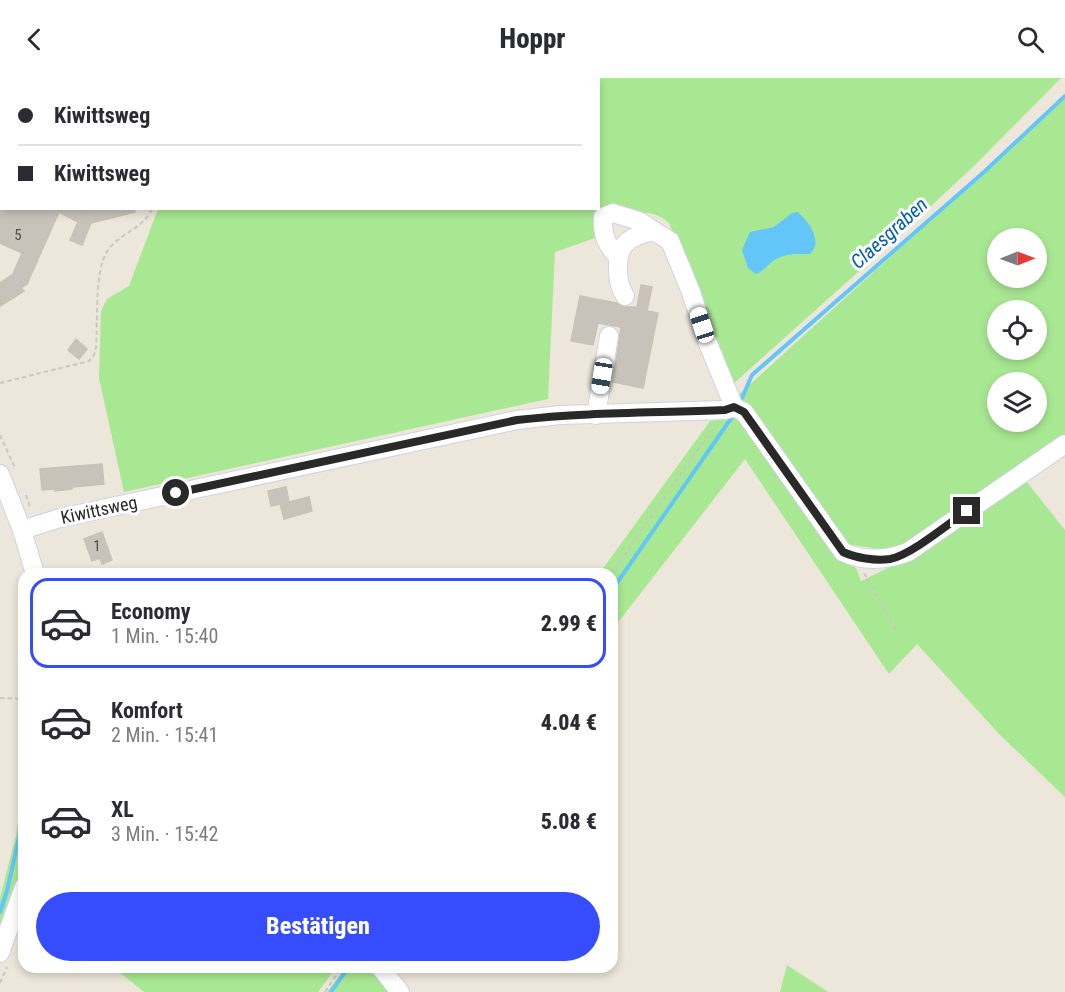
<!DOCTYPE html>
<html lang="de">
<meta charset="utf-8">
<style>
:root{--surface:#fff;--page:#f2f2f3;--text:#2b2b33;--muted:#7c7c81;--line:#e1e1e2;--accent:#354cff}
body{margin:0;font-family:"Roboto Condensed",sans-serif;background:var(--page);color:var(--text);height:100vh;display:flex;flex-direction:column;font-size:22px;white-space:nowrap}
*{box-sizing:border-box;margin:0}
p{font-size:20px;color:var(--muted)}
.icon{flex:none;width:33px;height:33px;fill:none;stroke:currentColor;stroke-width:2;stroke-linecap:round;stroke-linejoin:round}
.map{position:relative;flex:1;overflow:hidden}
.drawer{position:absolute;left:18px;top:490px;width:600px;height:405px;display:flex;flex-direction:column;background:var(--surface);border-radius:18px;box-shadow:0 3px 9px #0003}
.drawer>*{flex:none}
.guide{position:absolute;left:0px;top:0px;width:600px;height:132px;box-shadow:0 3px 9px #0003;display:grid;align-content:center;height:132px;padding:0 18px;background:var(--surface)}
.needle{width:39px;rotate:89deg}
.buttons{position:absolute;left:987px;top:150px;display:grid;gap:12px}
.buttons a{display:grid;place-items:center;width:60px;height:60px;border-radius:50%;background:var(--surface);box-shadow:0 3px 9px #0003;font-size:30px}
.end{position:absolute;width:27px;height:27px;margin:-14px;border:8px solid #292929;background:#fff;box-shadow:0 0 0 3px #fff}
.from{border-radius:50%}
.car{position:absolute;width:18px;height:36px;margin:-18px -9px;border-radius:8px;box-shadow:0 0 4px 2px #0007;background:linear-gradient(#fff 24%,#345 0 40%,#fff 0 76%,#345 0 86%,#fff 0)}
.guide b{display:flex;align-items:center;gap:21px;height:57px;font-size:22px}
.guide b+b{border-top:2px solid var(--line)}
.guide i{width:15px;height:15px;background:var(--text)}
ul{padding:10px 0 0;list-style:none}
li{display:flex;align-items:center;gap:18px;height:90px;margin:0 12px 9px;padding:0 6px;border:3px solid transparent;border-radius:18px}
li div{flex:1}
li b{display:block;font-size:22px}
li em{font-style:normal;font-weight:800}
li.selected{border-color:var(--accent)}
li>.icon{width:54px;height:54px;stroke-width:1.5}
.action{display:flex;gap:12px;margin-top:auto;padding:12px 18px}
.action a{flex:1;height:69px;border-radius:36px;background:var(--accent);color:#fff;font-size:24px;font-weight:800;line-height:69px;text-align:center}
header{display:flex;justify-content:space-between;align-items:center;height:78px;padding:0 18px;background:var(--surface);font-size:27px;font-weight:800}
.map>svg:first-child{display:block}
</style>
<header><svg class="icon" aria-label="back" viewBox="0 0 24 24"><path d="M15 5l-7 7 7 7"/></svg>Hoppr<svg class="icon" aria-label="search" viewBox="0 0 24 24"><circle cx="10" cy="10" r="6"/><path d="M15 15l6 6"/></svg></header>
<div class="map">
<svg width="1065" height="914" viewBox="0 0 1065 914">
<rect width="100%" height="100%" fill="#ede6da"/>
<g fill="#a9e892" fill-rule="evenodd">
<path d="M90,0H1061L976,86L915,143L733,306L669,145C649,127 621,136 598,144L601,158L555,174L548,321L124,414L99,300L101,233L107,221L129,208L158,131L598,130V2Z"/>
<path d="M1065,20V364L904,471H880L838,465L734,321ZM998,160H1036V200H998ZM998,232H1036V272H998ZM998,304H1036V344H998Z"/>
<polygon points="738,340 857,492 861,503 886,491 1022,398 1065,452 1065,719 1000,657 917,566 889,596 745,381 612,552 612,496 599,496 710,343"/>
<polygon points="24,698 24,783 10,834 0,857 0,820 16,757"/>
<polygon points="787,887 828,914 780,914"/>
<polygon points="114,890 336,890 318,914 144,914"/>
<polygon points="345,890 375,890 394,914 327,914"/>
</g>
<path fill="#64c6f8" d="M798,134C808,144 824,162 810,176C799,176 787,175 776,181C768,186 765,192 756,196L748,190L742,172L750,154L774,149L792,135Z"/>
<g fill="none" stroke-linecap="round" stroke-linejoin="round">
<g stroke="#64c6f8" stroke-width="4">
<polyline points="742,320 752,297 984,94 1065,18"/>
<polyline points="612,512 732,339"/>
<polyline points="0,834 7,813 24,737"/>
<polyline points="331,914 348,890"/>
</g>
</g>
<g fill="#c8c3ba" stroke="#c8c2b4" stroke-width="1.5">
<polygon points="0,130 134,130 135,134 91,145 82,167 70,162 78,144 59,134 27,206 21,210 24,213 0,228 0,205 13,196 22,175 0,165"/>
<polygon points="641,207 652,209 647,233 658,235 643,310 613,304 621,249 598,245 593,267 571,263 580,218 616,225 624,229 637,229"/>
<polygon points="76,261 87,271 79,281 68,272"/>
<polygon points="102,386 104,406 72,409 72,411 55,413 55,411 42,412 40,391"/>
<polygon points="286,409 289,424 309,419 312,433 284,441 280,426 271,428 268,413"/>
<polygon points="102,454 112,482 102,486 100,480 92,483 84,461"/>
</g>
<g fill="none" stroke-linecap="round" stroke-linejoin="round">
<g stroke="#cfd2e4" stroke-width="20">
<g id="minor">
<path d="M617,178C606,166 602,156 603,139L613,135L639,143L654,153"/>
<path d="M625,218C619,208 618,201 618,190C617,164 632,158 654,153L670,163L691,214L707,263L734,329"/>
<polyline points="596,337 609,258"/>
<polyline points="0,396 22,452 35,496"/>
<path d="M22,452L60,440L517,342L560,337L725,332L734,329L744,334L843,474C864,484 887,482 908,474L1065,366"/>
<polyline points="0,875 24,809"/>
<polyline points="381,890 400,914"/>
</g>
</g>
<g stroke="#c7c7c7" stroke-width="2" stroke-dasharray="4.5 3" stroke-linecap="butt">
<polyline points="97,0 97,2"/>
<polyline points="92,2 94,0"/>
<polyline points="0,7 2,7"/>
<path d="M0,305L89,283L94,277L96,269C98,244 94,191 108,172C120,155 145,150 152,130"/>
<polyline points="0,357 15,390"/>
<polyline points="26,417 30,429"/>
<polyline points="864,495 898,555"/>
<polyline points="611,496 715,347"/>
<polyline points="0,620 24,621"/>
<polyline points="0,905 7,889"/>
<polyline points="325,914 341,890"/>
</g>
<use href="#minor" stroke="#fff" stroke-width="18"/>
</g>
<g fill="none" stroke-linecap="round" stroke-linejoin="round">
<path stroke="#292929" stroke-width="8" d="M176,415L517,342C586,334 656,335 725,332L734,329L744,334L843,474C856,480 875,483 890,481C911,477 948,446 967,433"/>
</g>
<g text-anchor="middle" stroke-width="6" stroke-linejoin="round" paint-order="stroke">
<g font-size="15" fill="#51504d">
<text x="18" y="162">5</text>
<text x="97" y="473">1</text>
</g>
<g font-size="18" fill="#292929" stroke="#fff">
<text transform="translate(99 432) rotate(-12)" y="6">Kiwittsweg</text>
</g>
<g font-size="20" font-style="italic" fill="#0361a4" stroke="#fff">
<text transform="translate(889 155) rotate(-42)" y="7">Claesgraben</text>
</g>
</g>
</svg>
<div class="buttons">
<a><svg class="needle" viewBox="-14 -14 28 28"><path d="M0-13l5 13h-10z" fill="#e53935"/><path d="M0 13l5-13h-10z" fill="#7c7c81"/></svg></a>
<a><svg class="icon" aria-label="locate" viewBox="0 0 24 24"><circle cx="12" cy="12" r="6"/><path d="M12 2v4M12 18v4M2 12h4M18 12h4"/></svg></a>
<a><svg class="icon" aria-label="layers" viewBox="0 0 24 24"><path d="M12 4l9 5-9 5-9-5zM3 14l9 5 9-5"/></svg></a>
</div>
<i class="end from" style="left:176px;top:415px"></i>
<i class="end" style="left:967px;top:433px"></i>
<i class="car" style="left:702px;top:247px;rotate:342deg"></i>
<i class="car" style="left:602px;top:298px;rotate:189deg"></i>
<div class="guide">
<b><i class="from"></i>Kiwittsweg</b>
<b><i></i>Kiwittsweg</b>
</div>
<section class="drawer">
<ul>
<li class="selected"><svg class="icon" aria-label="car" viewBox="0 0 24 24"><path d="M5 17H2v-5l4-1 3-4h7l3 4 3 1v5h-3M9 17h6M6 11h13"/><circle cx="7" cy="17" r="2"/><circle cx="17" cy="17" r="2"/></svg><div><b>Economy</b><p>1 Min. · 15:40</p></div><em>2.99 €</em></li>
<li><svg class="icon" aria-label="car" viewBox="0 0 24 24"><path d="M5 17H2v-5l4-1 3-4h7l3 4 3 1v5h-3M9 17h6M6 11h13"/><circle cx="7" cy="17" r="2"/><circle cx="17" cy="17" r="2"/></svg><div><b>Komfort</b><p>2 Min. · 15:41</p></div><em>4.04 €</em></li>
<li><svg class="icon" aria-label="car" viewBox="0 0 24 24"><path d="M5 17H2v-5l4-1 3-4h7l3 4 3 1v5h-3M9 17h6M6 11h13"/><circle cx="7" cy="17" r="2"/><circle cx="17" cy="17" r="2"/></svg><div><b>XL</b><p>3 Min. · 15:42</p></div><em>5.08 €</em></li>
</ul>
<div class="action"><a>Bestätigen</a></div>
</section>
</div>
